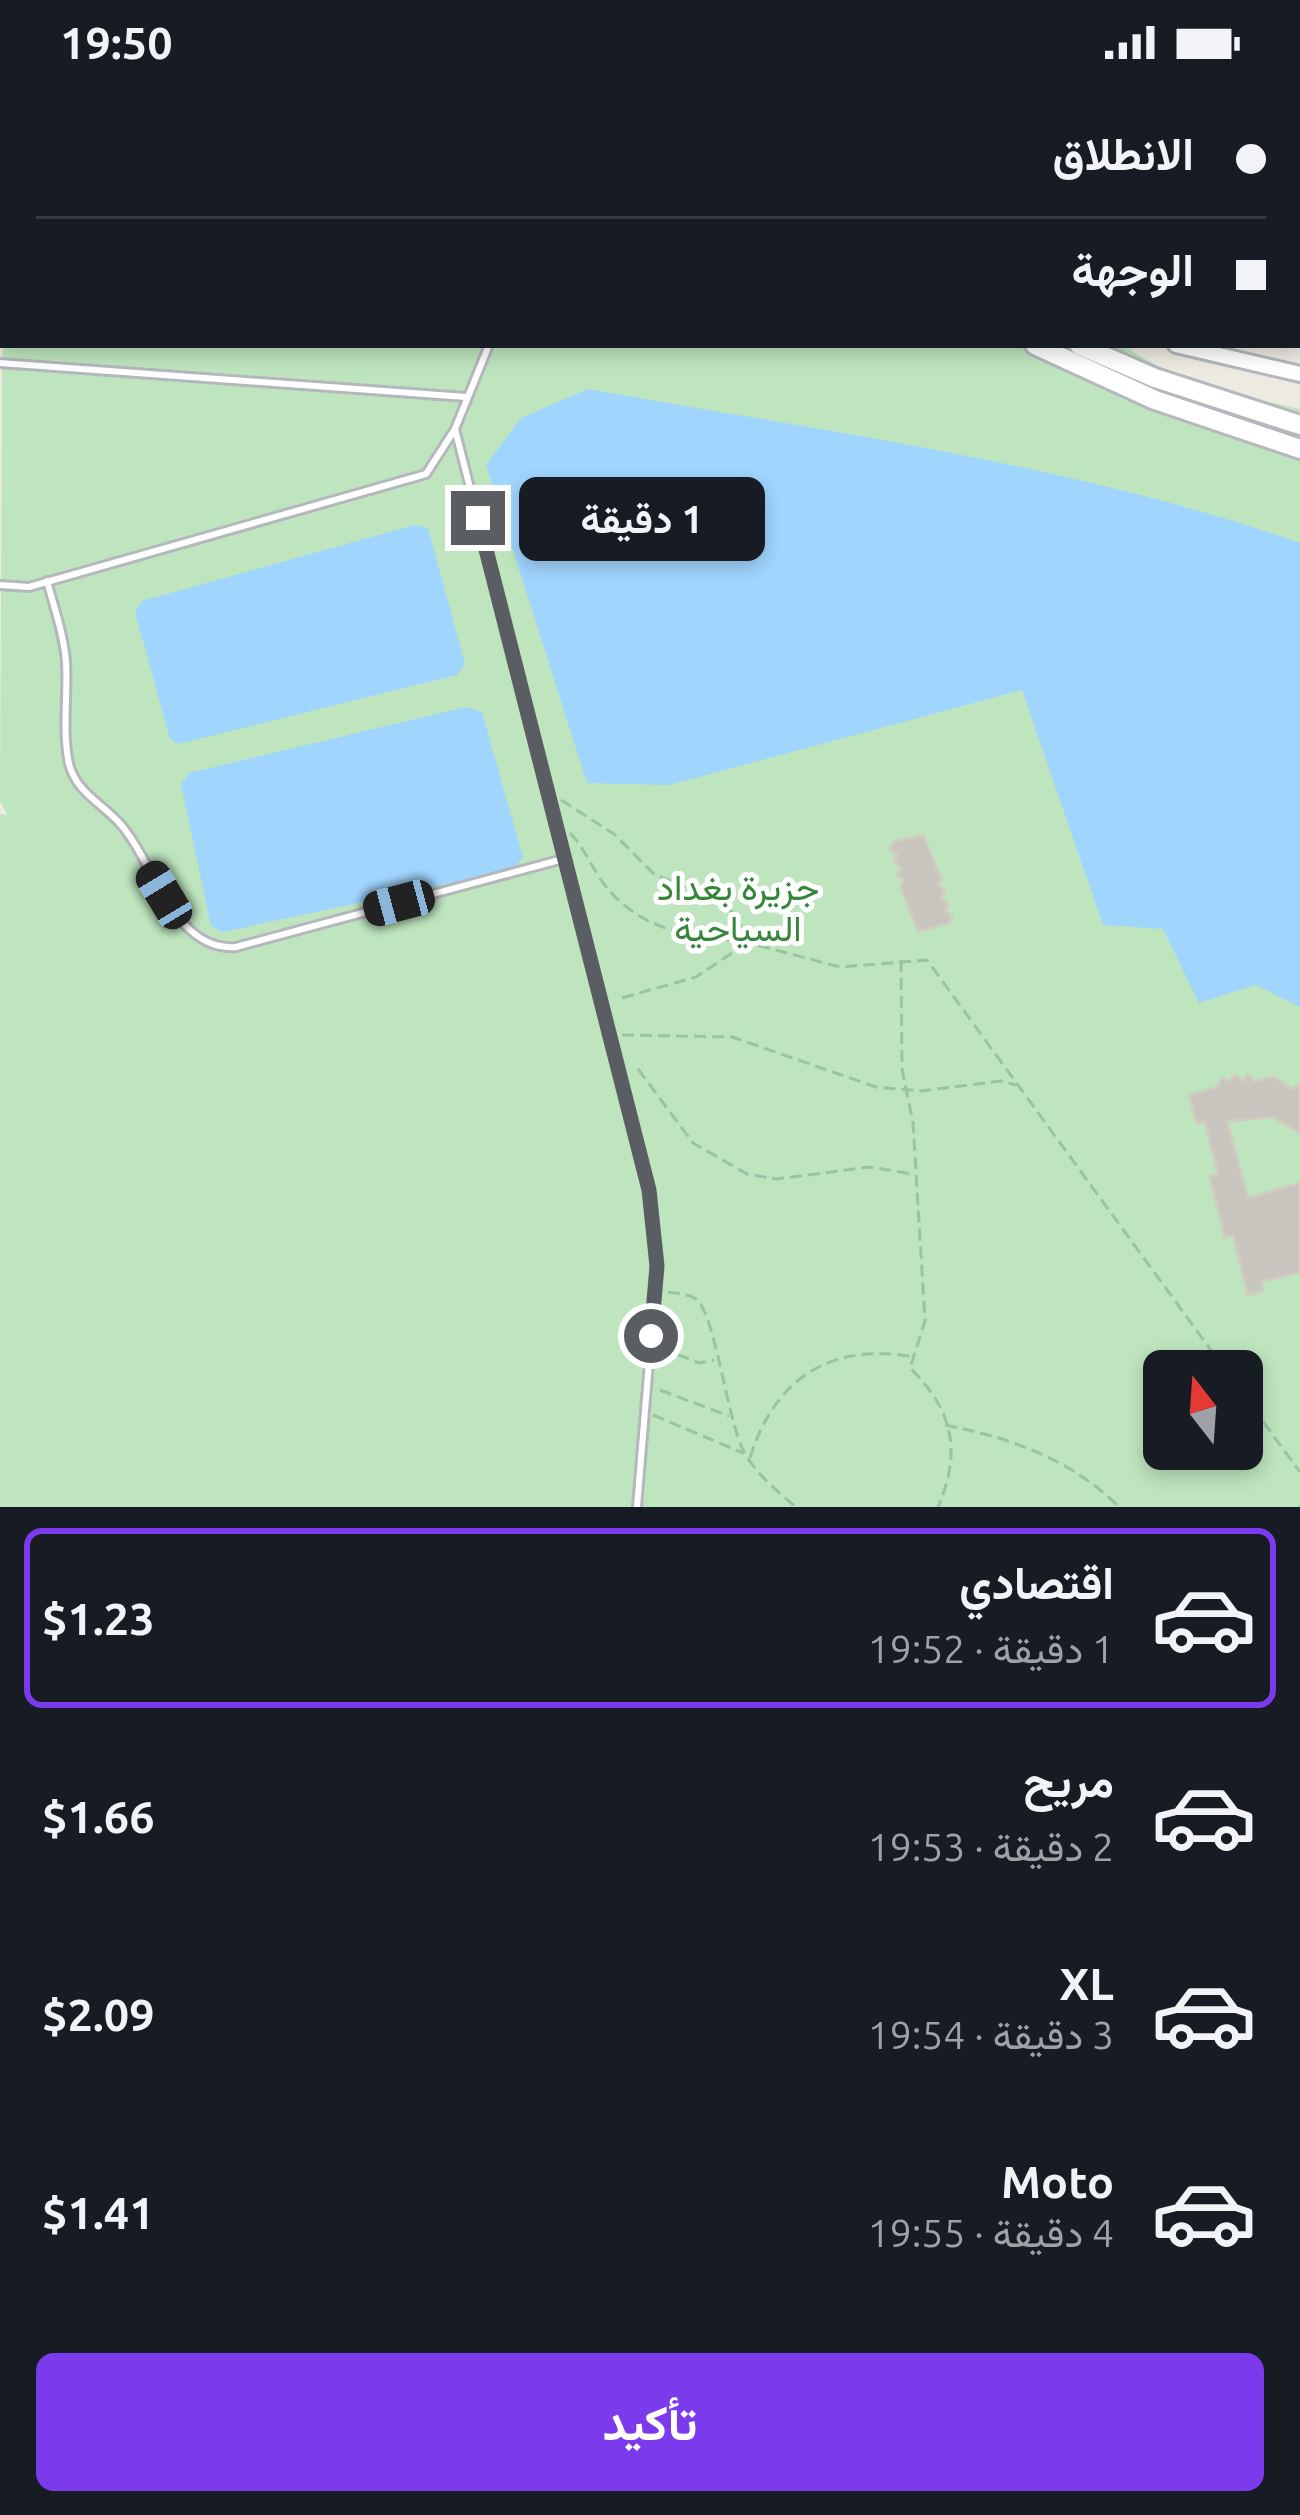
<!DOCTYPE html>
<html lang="ar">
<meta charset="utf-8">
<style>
:root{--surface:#171b24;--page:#242831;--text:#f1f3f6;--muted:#9ea1a6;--line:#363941;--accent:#7c3aed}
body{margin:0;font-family:Ubuntu,Vazirmatn,sans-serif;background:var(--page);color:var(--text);direction:rtl;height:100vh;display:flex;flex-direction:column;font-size:45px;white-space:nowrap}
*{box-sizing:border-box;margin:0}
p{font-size:39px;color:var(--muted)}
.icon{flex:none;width:66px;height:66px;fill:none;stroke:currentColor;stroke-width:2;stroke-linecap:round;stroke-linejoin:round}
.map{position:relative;height:1423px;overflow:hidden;direction:ltr}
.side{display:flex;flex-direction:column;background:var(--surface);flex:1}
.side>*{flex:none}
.top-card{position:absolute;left:0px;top:0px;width:1302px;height:264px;box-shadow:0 6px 18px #0003;direction:rtl;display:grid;align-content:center;height:264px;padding:0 36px;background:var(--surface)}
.needle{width:78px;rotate:343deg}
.controls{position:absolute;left:1143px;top:1266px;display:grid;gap:24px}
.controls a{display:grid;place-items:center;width:120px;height:120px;border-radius:18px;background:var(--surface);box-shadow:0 6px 18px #0003;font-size:60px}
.end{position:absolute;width:54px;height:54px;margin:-27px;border:15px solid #5a5e62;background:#fff;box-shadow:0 0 0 6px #fff}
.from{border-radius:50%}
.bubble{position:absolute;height:84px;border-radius:18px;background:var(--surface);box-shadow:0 6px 18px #0003;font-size:39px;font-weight:700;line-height:84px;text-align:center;direction:rtl}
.car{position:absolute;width:36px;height:72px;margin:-36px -18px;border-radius:15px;box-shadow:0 0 9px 3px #0007;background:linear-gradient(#222 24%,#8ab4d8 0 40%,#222 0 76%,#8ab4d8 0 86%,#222 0)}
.top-card b{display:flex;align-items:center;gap:42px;height:114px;font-size:45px}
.top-card b+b{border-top:3px solid var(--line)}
.top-card i{width:30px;height:30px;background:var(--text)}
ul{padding:21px 0 0;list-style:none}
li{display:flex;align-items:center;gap:36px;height:180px;margin:0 24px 18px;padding:0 12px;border:6px solid transparent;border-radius:18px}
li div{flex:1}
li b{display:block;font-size:45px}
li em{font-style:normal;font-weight:700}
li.selected{border-color:var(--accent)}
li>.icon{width:108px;height:108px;stroke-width:1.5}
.action{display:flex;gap:24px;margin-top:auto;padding:24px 36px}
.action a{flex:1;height:138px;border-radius:18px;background:var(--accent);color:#fff;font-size:48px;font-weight:700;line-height:138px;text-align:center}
.status{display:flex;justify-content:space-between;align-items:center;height:84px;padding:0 60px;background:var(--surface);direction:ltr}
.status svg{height:33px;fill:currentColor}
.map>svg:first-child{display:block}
</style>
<div class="status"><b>19:50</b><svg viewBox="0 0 49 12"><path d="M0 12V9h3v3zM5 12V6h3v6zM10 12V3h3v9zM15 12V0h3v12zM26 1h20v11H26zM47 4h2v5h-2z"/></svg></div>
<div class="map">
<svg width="1300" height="1423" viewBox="0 0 1300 1423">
<rect width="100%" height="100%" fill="#edeae1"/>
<path fill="#bee5be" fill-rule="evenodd" d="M3,120V261H1122L1187,300L1300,325V1423H0V730L7,731L0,717ZM1164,1287H1242V1365H1164Z"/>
<g fill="#a0d5fe">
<path d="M588,305C826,348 1071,379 1300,459V923L1256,901L1199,919L1163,845L1103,841L1022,606L669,701L587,699L486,381L521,334Z"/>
<polygon points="415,441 428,444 465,580 457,591 178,660 170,655 135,528 142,517"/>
<polygon points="466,623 482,628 523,774 512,786 223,848 211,842 181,700 189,689"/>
</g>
<g fill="#c8c5bf" stroke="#d1ccc0" stroke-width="3">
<polygon points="923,751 941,795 938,801 945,807 941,814 948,820 945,826 952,833 949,839 918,847 901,803 904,796 897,791 901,784 894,778 897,771 890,765 894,758"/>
<polygon points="1235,991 1243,997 1248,991 1255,997 1274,993 1292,1005 1300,1000 1300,1049 1273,1033 1227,1037 1248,1114 1300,1099 1300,1188 1261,1198 1263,1207 1248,1211 1233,1151 1225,1153 1210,1093 1218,1091 1205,1037 1197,1039 1189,1011 1216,1004 1223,994 1230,998"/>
</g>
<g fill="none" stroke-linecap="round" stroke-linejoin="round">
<g stroke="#b4b7bc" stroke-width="12">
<g id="lane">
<polyline points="0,279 466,313"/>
<polyline points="455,345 649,1106 657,1182 637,1423"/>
<path d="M47,497C54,523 64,551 66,578C68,611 62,647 69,680C77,710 104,720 122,742C155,780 174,868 236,863L563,775"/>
<polyline points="0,501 29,503 426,390 455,345 489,261"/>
</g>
</g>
<g stroke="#b4b7bc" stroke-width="20">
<g id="street">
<polyline points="724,0 726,3"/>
<polyline points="1299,42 1300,41"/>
<polyline points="1299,163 1300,163"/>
<polyline points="1176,261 1300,290"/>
</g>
</g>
<g stroke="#b5b8be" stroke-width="24">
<g id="secondary">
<polyline points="367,0 372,3"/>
<polyline points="873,0 874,3"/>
<polyline points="1035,261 1155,316 1300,365"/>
<polyline points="1079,261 1155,294 1300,341"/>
</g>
</g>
<g stroke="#97c5a4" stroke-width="3" stroke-dasharray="12 6" stroke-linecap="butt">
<polyline points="561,716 614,750 655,791 723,816 753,860 840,883 927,876 1226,1287"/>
<path d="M570,749C586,765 593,788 608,805C645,849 695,853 749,858"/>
<path d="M901,876L902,985L913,1039L925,1237L910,1284C953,1326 962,1367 938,1423"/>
<polyline points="622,914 696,893 747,859"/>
<polyline points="622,951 732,953 876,1003 921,1007 1001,997 1016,1001"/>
<polyline points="638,985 693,1059 747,1090 776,1095 870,1083 912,1090"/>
<path d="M668,1208C677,1209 688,1210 696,1215C715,1228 727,1336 744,1368C756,1390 777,1407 796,1423"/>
<polyline points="661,1264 699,1279 714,1276"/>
<polyline points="660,1306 729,1332"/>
<polyline points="1242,1309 1300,1388"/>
<polyline points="653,1331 743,1369"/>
<path d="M945,1341C1011,1354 1071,1375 1119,1423"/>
<path d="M750,1374C775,1293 832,1258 914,1273"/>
<polyline points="1299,1423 1300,1422"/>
</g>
<use href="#lane" stroke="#fff" stroke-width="6"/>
<use href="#street" stroke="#fff" stroke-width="14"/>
<use href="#secondary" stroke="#fff" stroke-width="18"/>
</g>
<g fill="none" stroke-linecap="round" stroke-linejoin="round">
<polyline stroke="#5a5e62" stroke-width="15" points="478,434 649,1106 657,1182 651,1252"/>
</g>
<g text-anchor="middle" stroke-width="10" stroke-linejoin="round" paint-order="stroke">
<g font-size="36" fill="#36853a" stroke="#fff">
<text x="738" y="816">جزيرة بغداد<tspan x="738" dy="41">السياحية</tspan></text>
</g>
</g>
</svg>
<div class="controls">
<a><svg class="needle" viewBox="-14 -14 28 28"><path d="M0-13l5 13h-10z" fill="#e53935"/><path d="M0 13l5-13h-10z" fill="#9ea1a6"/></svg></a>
</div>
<i class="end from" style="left:651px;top:1252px"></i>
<i class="end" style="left:478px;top:434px"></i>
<div class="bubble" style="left:519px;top:393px;width:246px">1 دقيقة</div>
<i class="car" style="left:164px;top:811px;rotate:329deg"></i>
<i class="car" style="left:399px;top:819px;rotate:255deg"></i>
<div class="top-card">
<b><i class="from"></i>الانطلاق</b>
<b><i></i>الوجهة</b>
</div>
</div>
<section class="side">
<ul>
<li class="selected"><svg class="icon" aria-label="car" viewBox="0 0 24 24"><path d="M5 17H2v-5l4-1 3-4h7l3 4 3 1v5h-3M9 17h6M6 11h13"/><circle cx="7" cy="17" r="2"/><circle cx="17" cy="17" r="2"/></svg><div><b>اقتصادي</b><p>1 دقيقة · 19:52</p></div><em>$1.23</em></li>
<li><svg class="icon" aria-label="car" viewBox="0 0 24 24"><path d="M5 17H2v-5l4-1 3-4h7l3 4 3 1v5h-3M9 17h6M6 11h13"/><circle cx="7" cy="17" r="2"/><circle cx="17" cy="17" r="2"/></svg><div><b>مريح</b><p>2 دقيقة · 19:53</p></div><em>$1.66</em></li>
<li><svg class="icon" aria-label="car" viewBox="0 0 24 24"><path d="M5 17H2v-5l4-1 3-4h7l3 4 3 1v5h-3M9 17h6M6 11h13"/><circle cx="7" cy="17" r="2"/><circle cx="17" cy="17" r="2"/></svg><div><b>XL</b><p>3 دقيقة · 19:54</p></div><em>$2.09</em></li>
<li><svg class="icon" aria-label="car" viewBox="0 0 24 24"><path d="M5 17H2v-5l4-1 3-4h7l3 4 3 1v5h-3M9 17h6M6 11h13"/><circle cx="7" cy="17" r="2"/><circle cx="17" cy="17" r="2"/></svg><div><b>Moto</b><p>4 دقيقة · 19:55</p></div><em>$1.41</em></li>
</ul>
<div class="action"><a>تأكيد</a></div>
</section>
